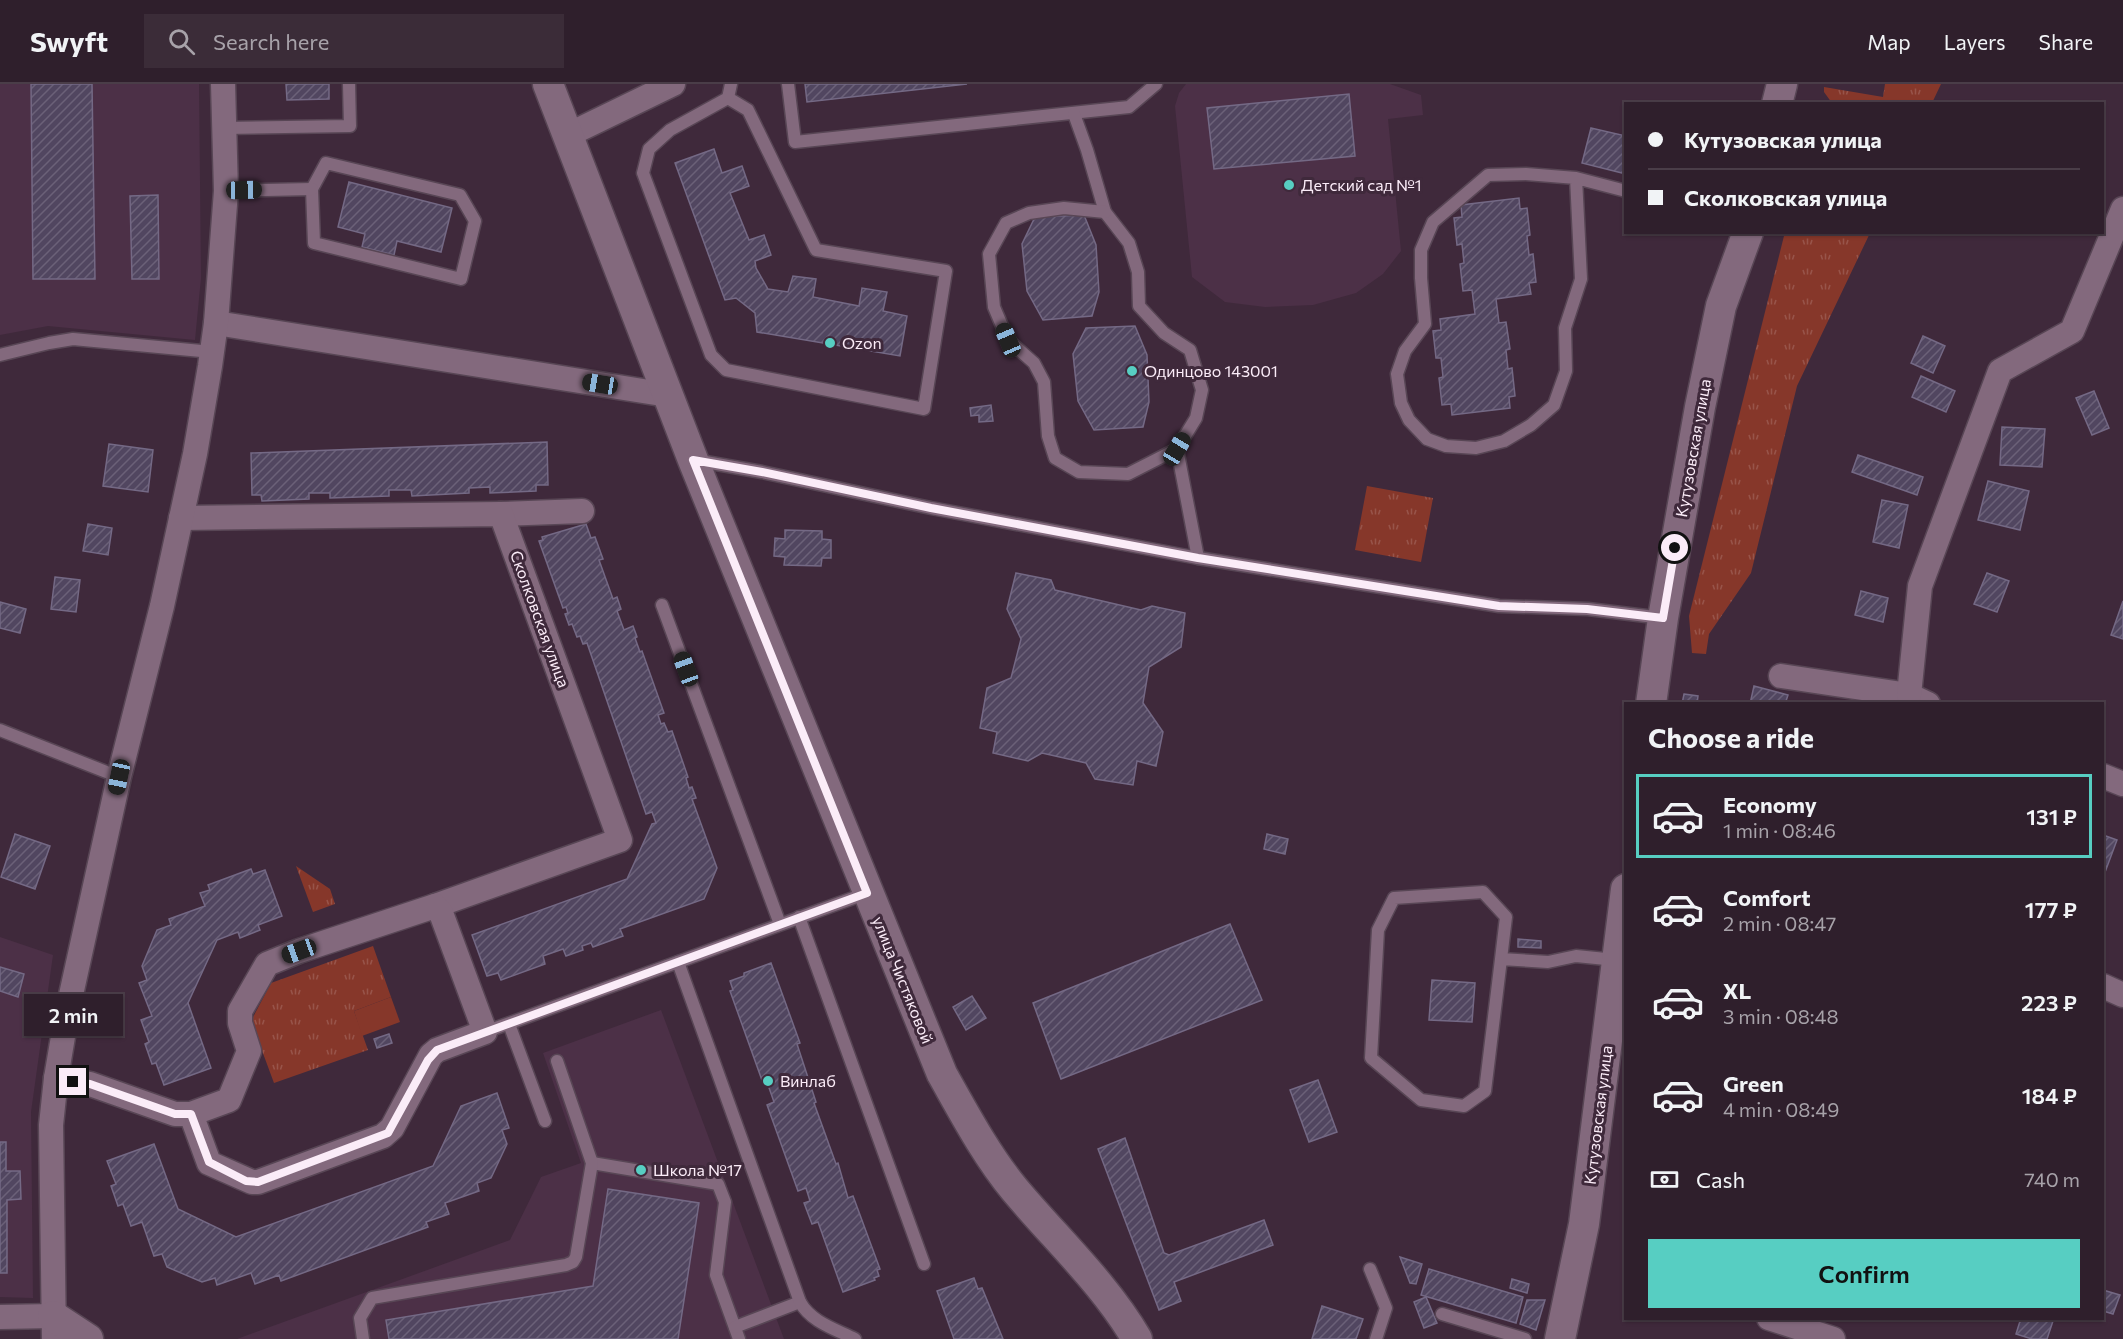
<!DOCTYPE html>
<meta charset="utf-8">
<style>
:root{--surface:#2f1f2c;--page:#3b2c38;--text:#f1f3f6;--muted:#a7a2a9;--line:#4a3d48;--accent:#57cec2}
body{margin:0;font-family:Commissioner,sans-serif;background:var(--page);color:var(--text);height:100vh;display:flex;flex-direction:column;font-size:22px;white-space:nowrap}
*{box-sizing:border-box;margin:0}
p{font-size:20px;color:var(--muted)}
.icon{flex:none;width:33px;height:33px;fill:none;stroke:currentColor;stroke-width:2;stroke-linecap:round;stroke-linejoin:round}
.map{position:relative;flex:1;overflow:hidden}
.details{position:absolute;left:1624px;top:618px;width:480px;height:618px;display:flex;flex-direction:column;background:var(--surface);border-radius:0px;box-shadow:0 2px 4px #0004,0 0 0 2px var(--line)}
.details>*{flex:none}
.top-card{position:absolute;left:1624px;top:18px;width:480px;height:132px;border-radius:0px;box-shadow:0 2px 4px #0004,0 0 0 2px var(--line);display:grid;align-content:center;height:132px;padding:0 24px;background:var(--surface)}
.end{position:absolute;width:27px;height:27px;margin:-14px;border:8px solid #fbecf8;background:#111;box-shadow:0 0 0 3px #111}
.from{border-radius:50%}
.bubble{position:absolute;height:42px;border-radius:0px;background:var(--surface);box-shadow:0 2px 4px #0004,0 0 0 2px var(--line);font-size:20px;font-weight:600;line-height:42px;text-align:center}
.car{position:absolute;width:18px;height:36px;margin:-18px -9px;border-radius:8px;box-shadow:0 0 4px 2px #0007;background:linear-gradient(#222 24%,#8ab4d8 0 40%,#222 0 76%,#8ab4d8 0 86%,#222 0)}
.top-card b{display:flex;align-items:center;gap:21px;height:57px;font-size:22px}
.top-card b+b{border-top:2px solid var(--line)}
.top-card i{width:15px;height:15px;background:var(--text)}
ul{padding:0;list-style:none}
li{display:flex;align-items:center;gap:18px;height:84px;margin:0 12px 9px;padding:0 12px;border:3px solid transparent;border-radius:0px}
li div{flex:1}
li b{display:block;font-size:22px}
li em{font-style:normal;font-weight:600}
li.selected{border-color:var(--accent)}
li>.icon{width:54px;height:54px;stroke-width:1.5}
h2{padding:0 24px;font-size:27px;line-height:72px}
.pay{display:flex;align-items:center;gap:15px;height:66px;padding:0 24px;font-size:22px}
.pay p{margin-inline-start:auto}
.button{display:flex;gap:12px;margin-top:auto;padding:12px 24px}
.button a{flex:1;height:69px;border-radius:0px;background:var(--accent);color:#111;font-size:24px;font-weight:600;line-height:69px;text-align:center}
header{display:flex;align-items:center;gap:36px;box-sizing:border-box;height:84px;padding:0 30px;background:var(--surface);border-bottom:2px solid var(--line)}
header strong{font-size:28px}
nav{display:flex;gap:33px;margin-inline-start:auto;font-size:21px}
.search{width:420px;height:54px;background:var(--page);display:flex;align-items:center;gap:15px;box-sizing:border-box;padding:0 21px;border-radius:0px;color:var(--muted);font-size:22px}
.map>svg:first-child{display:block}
</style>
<header>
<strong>Swyft</strong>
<div class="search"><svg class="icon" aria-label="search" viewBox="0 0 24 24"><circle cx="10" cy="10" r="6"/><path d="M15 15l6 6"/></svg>Search here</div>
<nav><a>Map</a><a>Layers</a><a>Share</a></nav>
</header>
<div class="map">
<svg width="2123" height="1255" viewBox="0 0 2123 1255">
<defs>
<pattern id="grass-tufts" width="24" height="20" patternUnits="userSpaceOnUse" patternTransform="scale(1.5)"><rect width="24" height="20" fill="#86372a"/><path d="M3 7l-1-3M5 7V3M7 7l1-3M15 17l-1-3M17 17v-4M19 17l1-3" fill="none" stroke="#98544a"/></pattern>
<pattern id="building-hatch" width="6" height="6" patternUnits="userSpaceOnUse" patternTransform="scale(1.5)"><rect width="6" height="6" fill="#514660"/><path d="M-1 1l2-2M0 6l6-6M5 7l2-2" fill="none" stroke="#6b6178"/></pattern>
</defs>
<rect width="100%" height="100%" fill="#3f293b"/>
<g fill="#4c3047">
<polygon points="0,0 199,0 201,194 195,256 48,242 0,251"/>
<polygon points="1186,0 1390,0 1421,11 1423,31 1388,35 1401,167 1383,190 1356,209 1313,221 1265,223 1225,218 1192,193 1175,22 1179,9"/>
<polygon points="0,853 53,871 31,1028 33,1214 0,1213"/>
<polygon points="661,926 784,1255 237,1255 510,1156 541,1093 581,1079 543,969"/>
</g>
<g fill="url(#grass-tufts)">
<polygon points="1885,0 1941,0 1932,19 1832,19 1824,8 1824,3 1883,13"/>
<polygon points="1785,148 1870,149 1797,302 1751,489 1709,550 1706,570 1692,569 1689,532"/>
<polygon points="1367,402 1433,414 1421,478 1355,466"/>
<polygon points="296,782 330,805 335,820 313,828"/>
<polygon points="373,862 391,913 354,927 368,966 274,999 251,937 271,899"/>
</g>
<polygon fill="#86372a" points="391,913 400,938 362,952 354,927"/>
<g fill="url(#building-hatch)" stroke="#746985" stroke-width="1.5">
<polygon points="31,0 92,0 95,195 33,195"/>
<polygon points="286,0 329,0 329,15 287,16"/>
<polygon points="805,0 967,0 807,18"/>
<polygon points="1349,10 1355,72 1214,85 1207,24"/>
<polygon points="1591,44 1626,52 1626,90 1582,79"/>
<polygon points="714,65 722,89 742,82 749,102 730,109 749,156 764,151 771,171 755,177 756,184 768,205 788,208 793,192 816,195 813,213 859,222 862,204 887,208 883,227 907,232 900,272 757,248 755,229 736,214 725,216 675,79"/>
<polygon points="349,98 452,124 441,168 397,157 394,171 362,163 365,150 338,143"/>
<polygon points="158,111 159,195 132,195 130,112"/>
<polygon points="1519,114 1520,125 1527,124 1530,151 1527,152 1529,171 1533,170 1536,198 1529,199 1531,210 1496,215 1499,239 1506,238 1510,265 1506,266 1508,285 1512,284 1515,312 1509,313 1510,324 1452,331 1451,320 1442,321 1439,294 1443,293 1441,274 1436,274 1433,247 1441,246 1440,235 1475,230 1472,206 1463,207 1460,180 1464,179 1462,160 1457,161 1454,134 1462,133 1461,121"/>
<polygon points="1084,131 1096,161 1099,208 1092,232 1043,236 1027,207 1022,160 1035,133"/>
<polygon points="1135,242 1147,271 1149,318 1143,343 1094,346 1078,317 1073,270 1086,244"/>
<polygon points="1923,252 1945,262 1933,289 1911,279"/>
<polygon points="1921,292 1955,307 1946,328 1912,313"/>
<polygon points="2094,307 2109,344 2092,351 2076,314"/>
<polygon points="991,321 993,337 979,338 979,331 971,332 970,324"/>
<polygon points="2002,343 2045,345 2042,383 2000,381"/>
<polygon points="547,358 548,401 536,401 536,407 490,409 490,403 469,404 469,409 412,412 411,406 389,406 389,412 330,414 330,409 309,409 309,415 262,417 261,411 252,411 251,369"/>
<polygon points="109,360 153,366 148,408 103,402"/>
<polygon points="1858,371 1923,393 1917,411 1852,388"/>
<polygon points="1988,397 2029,407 2020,446 1978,436"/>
<polygon points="1882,416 1908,421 1899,464 1873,458"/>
<polygon points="88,440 112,444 108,471 83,467"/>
<polygon points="586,440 591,454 595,453 603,475 599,476 613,515 617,513 621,525 617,527 624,546 633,542 637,553 635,554 640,568 642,567 664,629 658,631 661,640 664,639 668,648 672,647 688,693 686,694 689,704 692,703 696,714 692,715 717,784 704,815 620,845 623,852 593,863 591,859 582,862 583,866 566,872 563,865 543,872 545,880 501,896 498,889 487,892 472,851 627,795 652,740 656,739 652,728 646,730 587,559 583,560 580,552 577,553 572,540 569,541 565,530 568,529 566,523 563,524 539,457 543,456 542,453"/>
<polygon points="785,446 822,447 822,455 831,456 831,474 822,474 821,482 784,481 785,473 774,472 775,454 785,455"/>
<polygon points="1016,489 1051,496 1055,506 1141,526 1152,522 1185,529 1181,563 1149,583 1143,619 1163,648 1156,682 1137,677 1133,701 1095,695 1086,679 1042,669 1028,677 993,669 997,648 980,644 987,604 1011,594 1021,555 1007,525"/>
<polygon points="1987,489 2009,497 1997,528 1974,520"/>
<polygon points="55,493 80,496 76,528 51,525"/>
<polygon points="1861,507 1888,514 1883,538 1855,531"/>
<polygon points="2123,517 2123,555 2111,551"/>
<polygon points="0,518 26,525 20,549 0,544"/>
<polygon points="1754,602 1788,611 1785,620 1750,620"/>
<polygon points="1684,610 1698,612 1697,620 1682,620"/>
<polygon points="15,750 50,762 35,805 1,793"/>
<polygon points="1267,750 1288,755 1285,770 1264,765"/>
<polygon points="2103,751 2117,756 2104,791 2103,790"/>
<polygon points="251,785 253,790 265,786 282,832 258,841 260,846 240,854 238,848 217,856 188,919 211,984 164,1001 156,979 152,980 145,960 149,958 141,936 152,932 139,899 147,896 142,882 157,846 171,841 169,835 205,822 200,809 210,806 208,801"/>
<polygon points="1230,840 1262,916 1061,995 1033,919"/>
<polygon points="1518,855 1541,857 1541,864 1518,863"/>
<polygon points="771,879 800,959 797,960 816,1018 814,1019 836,1080 838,1079 848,1114 853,1112 880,1185 877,1186 879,1192 874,1194 875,1196 843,1208 818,1138 812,1140 804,1119 810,1117 806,1104 798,1107 767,1021 774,1018 767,998 763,999 730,907 733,906 730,897 744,892 744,889"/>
<polygon points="0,883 24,890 18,913 0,907"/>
<polygon points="1432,896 1475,899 1472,938 1429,936"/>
<polygon points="972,912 986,934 966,946 953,923"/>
<polygon points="389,950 392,959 377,964 374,955"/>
<polygon points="1318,996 1337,1048 1309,1058 1290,1006"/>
<polygon points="497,1009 509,1044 502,1046 507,1060 491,1094 477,1099 479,1107 445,1119 449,1130 426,1138 428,1143 281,1197 279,1191 255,1200 251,1189 217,1201 215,1194 202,1198 167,1183 162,1170 154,1172 142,1138 131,1142 123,1120 118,1122 111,1102 116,1100 107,1077 154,1060 178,1125 236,1153 433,1082 461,1022"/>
<polygon points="1125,1054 1164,1169 1169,1171 1264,1136 1273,1161 1174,1198 1181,1217 1159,1226 1098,1065"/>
<polygon points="0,1058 6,1058 6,1087 20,1087 21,1115 7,1116 7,1189 0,1189"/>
<polygon points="608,1105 699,1119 678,1255 389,1255 386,1236 593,1202"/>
<polygon points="1400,1173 1422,1180 1416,1200 1410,1199"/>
<polygon points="1429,1185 1523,1213 1516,1239 1421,1211"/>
<polygon points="974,1194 978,1205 982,1204 1003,1255 954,1255 937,1207"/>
<polygon points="1512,1195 1529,1200 1527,1209 1510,1204"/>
<polygon points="2103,1206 2120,1211 2113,1230 2103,1227"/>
<polygon points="1426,1213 1437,1239 1424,1244 1414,1218"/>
<polygon points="1527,1216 1545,1216 1536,1246 1520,1240"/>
<polygon points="1322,1222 1363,1235 1356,1255 1312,1255"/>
<polygon points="2021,1234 2054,1234 2047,1255 2032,1255 2016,1250"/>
</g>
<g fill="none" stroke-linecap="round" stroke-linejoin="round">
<g stroke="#584655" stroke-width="15">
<g id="service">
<polyline points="788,0 795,58 1129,23 1156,0"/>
<polyline points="728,14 748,26 816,166 946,187 924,325 726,286 711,271 643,89 649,65 670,46 728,14 731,0"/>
<polyline points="1074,30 1087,66 1105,128 1129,159 1138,188 1139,222 1164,249 1190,266 1202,306 1196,334 1177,365 1198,474"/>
<polyline points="224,44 350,42 349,0"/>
<polygon points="326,79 460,111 475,137 461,195 314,159 312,105"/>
<polyline points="1576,94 1581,195 1565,244 1566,287 1554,321 1531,341 1504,357 1476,364 1446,362 1427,355 1409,336 1401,319 1397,290 1405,267 1425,240 1421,194 1421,166 1433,138 1488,91 1526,90 1576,94 1626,107"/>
<polyline points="226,107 312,105"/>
<polyline points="1105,128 1064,124 1029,129 1006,139 989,170 994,223 1008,256 1034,279 1044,298 1048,352 1055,374 1079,388 1128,390 1177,365"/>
<polyline points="0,271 49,259 73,255 212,268"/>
<polyline points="694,376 762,388 931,424 1198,474 1499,522 1588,525 1663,534"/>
<polyline points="662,521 780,840"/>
<polyline points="0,646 119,693"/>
<polyline points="799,833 924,1180"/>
<polyline points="1501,875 1506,833 1483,808 1394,814 1378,846 1371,974 1421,1016 1464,1022 1485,1007 1501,875 1548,878 1576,872 1616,876"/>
<polyline points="509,940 545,1037"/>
<polyline points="485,948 678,878"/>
<polyline points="592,1079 718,1100 725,1118 716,1191 739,1255"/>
<polyline points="1370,1185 1386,1224 1376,1255"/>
<polyline points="1442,1230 1525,1255"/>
<polyline points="735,1243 800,1218"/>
<polyline points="363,1255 360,1234 372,1214 566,1181 573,1178 576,1173 592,1079 557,977"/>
<path d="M855,1255C835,1245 811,1238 800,1218L678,878L867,809"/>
</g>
</g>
<g stroke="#584655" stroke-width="27">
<g id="minor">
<polyline points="568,51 673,0"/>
<polyline points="216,239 668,311"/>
<polyline points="501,430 582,427"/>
<polyline points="181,434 501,430 620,756 435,822"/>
<polyline points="1781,592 1909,611 1928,620"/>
<polyline points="1909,611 1920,502 2000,287 2072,247 2123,125"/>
<polyline points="2103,692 2123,700"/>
<polyline points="2103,902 2123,911"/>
<polyline points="56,994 90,1000 175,1030 191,1030 209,1079 252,1098 258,1098 383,1052 392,1044 431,971 437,966 485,948 441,829 435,822 299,867 267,880 240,927 240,939 249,967 229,1016 191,1030"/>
<polyline points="0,1233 53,1232"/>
<polyline points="1769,1234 1833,1255"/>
<polyline points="54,1255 51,1041 56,994 67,929 119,693 162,522 195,370 210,282 216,239 226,107 223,0"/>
</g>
</g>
<g stroke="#584655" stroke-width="33">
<g id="tertiary">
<path d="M548,0L693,376L942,990C964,1029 986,1071 1015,1106C1057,1156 1104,1199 1137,1255"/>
<polyline points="1777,20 1782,0"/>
<polyline points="1651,620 1663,534 1700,323 1721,222 1748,148"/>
<polyline points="53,1232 88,1255"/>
<polyline points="1560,1255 1584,1140 1626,805"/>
</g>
</g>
<use href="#service" stroke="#83697d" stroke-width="12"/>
<use href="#minor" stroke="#83697d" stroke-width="24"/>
<use href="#tertiary" stroke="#83697d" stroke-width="30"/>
</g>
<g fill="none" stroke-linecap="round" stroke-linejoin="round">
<polyline stroke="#fbecf8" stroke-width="8" points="73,998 90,1000 175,1030 191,1030 209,1078 246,1097 258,1098 388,1049 428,976 437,966 867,809 693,376 762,388 931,424 1198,474 1499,522 1587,525 1663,534 1675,464"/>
</g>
<g fill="#57cec2" stroke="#3f293b" stroke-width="2">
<circle cx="1289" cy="101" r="6"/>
<circle cx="830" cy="259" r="6"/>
<circle cx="1132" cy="287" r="6"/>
<circle cx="768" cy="997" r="6"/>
<circle cx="641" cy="1086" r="6"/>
</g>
<g text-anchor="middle" stroke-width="6" stroke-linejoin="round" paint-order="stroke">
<g font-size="16" fill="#fbecf8" stroke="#3f293b" text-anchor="start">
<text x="1301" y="107">Детский сад №1</text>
<text x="842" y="265">Ozon</text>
<text x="1144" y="293">Одинцово 143001</text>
<text x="780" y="1003">Винлаб</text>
<text x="653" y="1092">Школа №17</text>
</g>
<g font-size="16" fill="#fbecf8" stroke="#3f293b">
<text transform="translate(1693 364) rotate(-80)" y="6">Кутузовская улица</text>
<text transform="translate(540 535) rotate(70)" y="6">Сколковская улица</text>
<text transform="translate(903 896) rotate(68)" y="6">улица Чистяковой</text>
<text transform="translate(1598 1031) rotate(-83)" y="6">Кутузовская улица</text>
</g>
</g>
</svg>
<i class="end from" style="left:1675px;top:464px"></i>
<i class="end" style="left:73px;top:998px"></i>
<div class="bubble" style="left:24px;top:910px;width:99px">2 min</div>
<i class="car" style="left:244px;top:106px;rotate:89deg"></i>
<i class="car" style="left:1008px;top:256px;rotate:337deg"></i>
<i class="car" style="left:600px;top:300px;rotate:279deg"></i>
<i class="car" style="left:1177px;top:365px;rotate:31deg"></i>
<i class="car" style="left:686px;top:585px;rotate:340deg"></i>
<i class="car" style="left:119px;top:693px;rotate:192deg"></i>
<i class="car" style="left:299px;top:867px;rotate:250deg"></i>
<div class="top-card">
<b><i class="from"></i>Кутузовская улица</b>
<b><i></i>Сколковская улица</b>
</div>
<section class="details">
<h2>Choose a ride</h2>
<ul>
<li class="selected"><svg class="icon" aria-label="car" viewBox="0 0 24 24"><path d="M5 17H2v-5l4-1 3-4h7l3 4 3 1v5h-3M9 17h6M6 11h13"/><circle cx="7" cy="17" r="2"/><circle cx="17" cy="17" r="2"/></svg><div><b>Economy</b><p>1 min · 08:46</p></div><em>131 ₽</em></li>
<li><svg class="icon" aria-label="car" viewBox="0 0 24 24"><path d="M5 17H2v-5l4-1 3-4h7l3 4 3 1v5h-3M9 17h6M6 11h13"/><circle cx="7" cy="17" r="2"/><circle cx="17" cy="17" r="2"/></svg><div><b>Comfort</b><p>2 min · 08:47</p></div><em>177 ₽</em></li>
<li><svg class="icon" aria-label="car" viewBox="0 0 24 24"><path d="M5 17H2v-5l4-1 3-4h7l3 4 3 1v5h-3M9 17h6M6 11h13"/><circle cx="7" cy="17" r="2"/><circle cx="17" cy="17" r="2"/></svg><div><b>XL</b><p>3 min · 08:48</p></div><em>223 ₽</em></li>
<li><svg class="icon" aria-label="car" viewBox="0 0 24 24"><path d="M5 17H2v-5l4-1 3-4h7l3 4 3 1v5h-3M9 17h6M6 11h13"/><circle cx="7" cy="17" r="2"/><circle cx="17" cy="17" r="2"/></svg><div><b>Green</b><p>4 min · 08:49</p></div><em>184 ₽</em></li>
</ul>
<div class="pay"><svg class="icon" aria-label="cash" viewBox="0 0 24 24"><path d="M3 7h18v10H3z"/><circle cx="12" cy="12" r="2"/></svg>Cash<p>740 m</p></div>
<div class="button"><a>Confirm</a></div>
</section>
</div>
